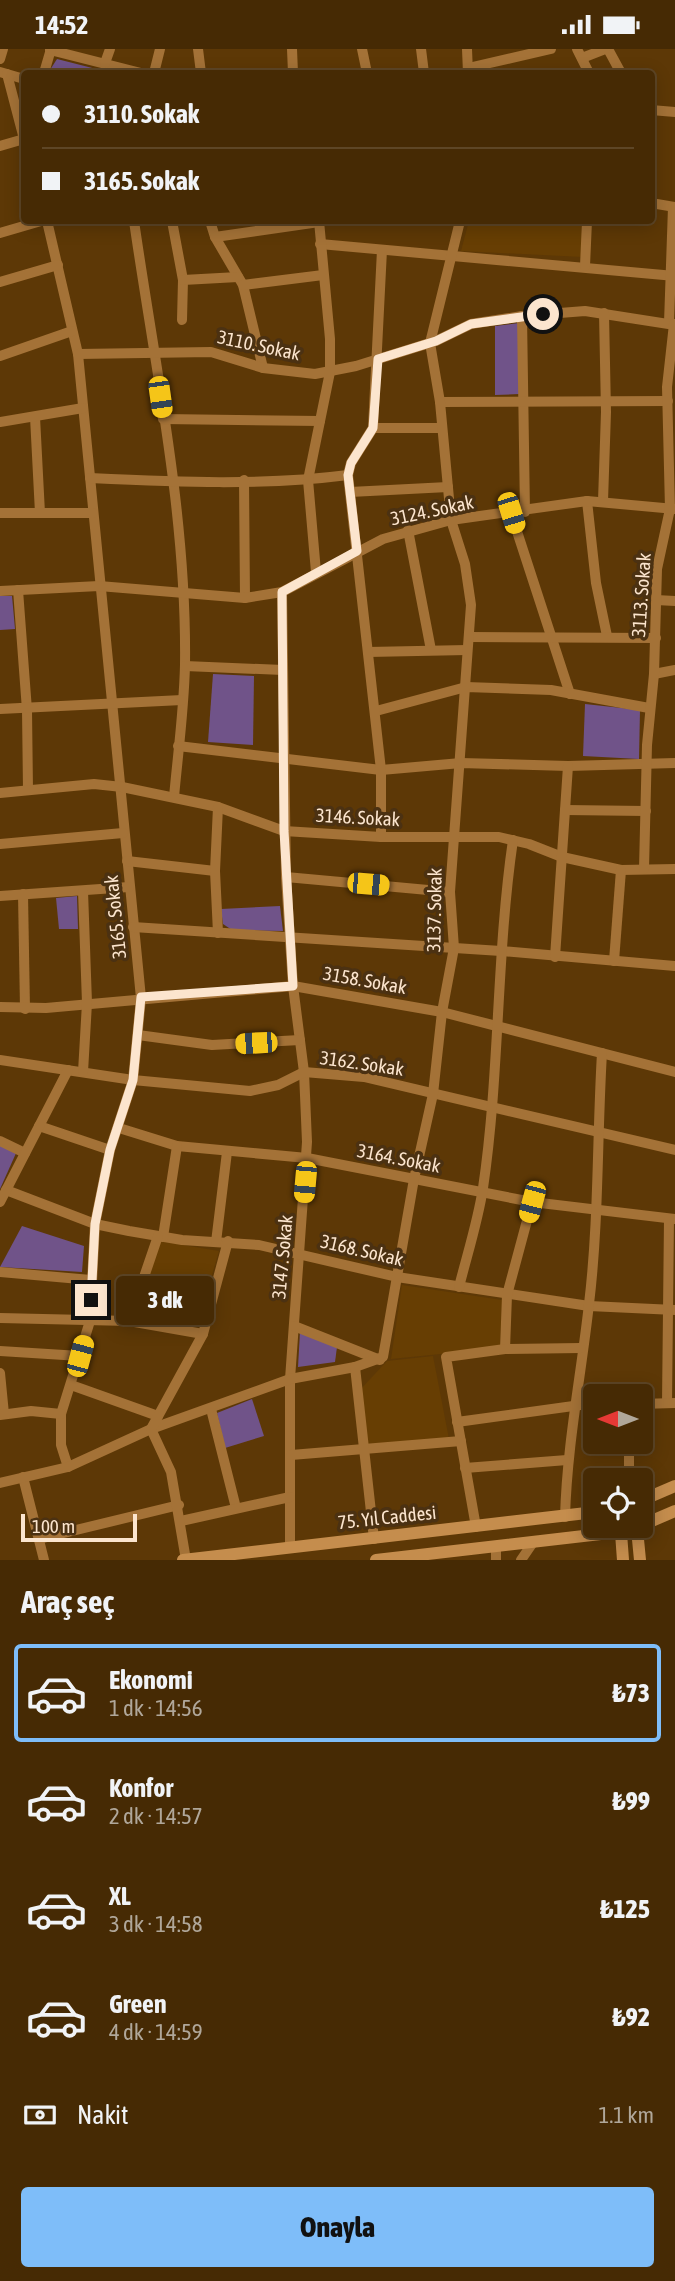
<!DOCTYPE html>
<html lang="tr">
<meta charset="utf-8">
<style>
:root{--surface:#462a04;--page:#4d320e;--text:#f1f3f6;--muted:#b0a79a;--line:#5e4626;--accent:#7ebdf9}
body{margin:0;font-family:"Asap Condensed",sans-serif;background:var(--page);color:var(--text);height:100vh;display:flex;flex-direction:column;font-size:26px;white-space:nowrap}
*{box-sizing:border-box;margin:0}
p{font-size:23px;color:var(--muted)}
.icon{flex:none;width:38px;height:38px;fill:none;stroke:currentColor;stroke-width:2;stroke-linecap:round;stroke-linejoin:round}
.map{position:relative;height:1511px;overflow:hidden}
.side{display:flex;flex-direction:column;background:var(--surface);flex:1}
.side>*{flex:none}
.top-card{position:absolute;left:21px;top:21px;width:634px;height:154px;border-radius:7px;box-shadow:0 4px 18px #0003,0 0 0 2px var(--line);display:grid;align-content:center;height:154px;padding:0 21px;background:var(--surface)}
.needle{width:46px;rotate:270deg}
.controls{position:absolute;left:583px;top:1335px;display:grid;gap:14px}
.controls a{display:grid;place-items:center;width:70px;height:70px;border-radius:7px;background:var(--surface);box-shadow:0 4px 18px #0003,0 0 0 2px var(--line);font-size:35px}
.scale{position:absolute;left:21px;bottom:18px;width:116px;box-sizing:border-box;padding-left:7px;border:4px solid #fce5ce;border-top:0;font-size:19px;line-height:24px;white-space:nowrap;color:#fce5ce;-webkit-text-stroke:5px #4b3112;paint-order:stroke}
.end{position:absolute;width:32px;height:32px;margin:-16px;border:9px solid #fce5ce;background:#111;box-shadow:0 0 0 4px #111}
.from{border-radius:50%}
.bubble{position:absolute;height:49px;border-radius:7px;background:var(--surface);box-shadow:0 4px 18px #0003,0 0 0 2px var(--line);font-size:23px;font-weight:800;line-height:49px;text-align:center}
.car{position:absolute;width:21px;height:42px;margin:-21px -10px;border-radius:9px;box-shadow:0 0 5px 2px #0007;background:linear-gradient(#f5c518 24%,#345 0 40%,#f5c518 0 76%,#345 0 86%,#f5c518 0)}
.top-card b{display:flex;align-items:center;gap:24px;height:66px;font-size:26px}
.top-card b+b{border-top:2px solid var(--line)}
.top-card i{width:18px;height:18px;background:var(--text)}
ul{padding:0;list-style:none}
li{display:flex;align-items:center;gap:21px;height:98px;margin:0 14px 10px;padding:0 7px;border:4px solid transparent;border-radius:7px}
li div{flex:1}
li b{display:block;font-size:26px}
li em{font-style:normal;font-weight:800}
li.current{border-color:var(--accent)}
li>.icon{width:63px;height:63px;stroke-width:1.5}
h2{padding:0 21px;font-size:32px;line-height:84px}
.pay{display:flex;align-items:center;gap:18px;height:77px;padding:0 21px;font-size:26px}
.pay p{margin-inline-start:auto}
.cta{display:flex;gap:14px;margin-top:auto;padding:14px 21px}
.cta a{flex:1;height:80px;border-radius:7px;background:var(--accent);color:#111;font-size:28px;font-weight:800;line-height:80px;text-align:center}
.status{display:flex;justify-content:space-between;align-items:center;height:49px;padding:0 35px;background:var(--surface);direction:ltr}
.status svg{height:19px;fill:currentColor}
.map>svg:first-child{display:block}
</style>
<div class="status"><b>14:52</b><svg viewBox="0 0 49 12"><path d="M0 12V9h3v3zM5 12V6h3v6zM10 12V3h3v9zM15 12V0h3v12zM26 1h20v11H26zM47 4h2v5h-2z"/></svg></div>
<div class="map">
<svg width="675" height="1511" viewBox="0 0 675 1511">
<rect width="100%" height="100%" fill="#5d3806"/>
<g fill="#673e03">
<polygon points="469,172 581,172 583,208 461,202"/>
<polygon points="159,1192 219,1202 197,1278 136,1268"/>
<polygon points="402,1236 502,1251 500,1299 391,1310"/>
<polygon points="433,1307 449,1390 365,1395 359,1342 387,1312"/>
</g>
<g fill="#705389">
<polygon points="57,10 112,24 48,24"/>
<polygon points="519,274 519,345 495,346 495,277"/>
<polygon points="0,547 12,547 15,580 0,581"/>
<polygon points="213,625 254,627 253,696 208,693"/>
<polygon points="585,655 640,661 639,710 583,707"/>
<polygon points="77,847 78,880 59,880 56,849"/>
<polygon points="280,857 283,882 232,881 223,875 221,860"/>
<polygon points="0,1094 17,1102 0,1140"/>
<polygon points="22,1177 84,1197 82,1223 0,1218"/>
<polygon points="300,1283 337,1298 335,1313 298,1318"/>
<polygon points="252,1350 264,1387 225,1399 217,1364"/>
</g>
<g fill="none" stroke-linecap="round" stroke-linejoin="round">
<g stroke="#a47237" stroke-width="10">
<polyline points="198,0 201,24"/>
<polyline points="292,0 293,24"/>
<polyline points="362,0 367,24"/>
<polyline points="421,0 424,24"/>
<polyline points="467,0 468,24"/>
<polyline points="577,0 589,24"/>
<polyline points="608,0 621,24"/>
<polyline points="50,1 141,24"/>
<polyline points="582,9 605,0"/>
<polyline points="0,10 3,0"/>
<polyline points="105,14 110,0"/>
<polyline points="468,19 551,0"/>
<polyline points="0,23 24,30"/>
<polyline points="44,24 51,0"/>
<polyline points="154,24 160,0"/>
<polyline points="7,25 24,90"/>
<polyline points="651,61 675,63"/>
<polyline points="0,97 24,90"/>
<polyline points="651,154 675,158"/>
<polyline points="47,172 78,305 141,949 133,1031 110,1101 95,1175 90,1272 61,1365 61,1396 68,1418"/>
<path d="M134,172C155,318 187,467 185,616C184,660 178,704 174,748"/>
<polyline points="172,172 183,231 182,271"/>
<polyline points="210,172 215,188 243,236 263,319"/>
<polyline points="0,184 41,172"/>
<polyline points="215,188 319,173"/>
<polyline points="320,195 675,227"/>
<polyline points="585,217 587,172"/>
<polyline points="183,231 238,228"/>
<polyline points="0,233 58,216"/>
<polyline points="243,236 323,226"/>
<polyline points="522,267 525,463"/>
<polyline points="669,274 673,158"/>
<polyline points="78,305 211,303 263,319 315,325 356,317 436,292 471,275 522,267 585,262 675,276"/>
<polyline points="0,307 72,282"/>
<polyline points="440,353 668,352"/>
<polyline points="35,368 40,464"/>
<polyline points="163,370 320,372"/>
<polyline points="0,373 83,359"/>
<polyline points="373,379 442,379"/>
<path d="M90,429C176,433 263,437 348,426"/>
<polyline points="244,431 245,549"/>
<polyline points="350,443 448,438"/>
<polyline points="587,452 596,534 607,587"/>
<polyline points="603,452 606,363 604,264"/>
<polyline points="0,464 93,464"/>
<polyline points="511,464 570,645"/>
<polyline points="408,481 431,601"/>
<polyline points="316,523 308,431 330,323 330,290 319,172"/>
<polyline points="18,541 27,661 28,741"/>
<polyline points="0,542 99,537 245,549 282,543 383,490 451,471 587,452 675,460"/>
<polyline points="282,543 286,828 293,937 304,1023 307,1093 290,1330 290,1499"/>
<polyline points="656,551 675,552"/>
<polyline points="469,588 656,589"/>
<polyline points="368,603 467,601"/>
<polyline points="185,617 283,621"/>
<polyline points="654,625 675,621"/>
<polyline points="0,660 182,651"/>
<polyline points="376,662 466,638 551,641 649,659"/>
<polyline points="178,697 381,721 461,714 568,717 675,714"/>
<polyline points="0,744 94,735 122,738 218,758 284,782 381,788 499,788 529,795 562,808 621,821 675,820"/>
<polyline points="565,761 646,762"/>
<polyline points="381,788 381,721 348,426 351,414 373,379 382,201"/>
<polyline points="0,795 123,784"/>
<polyline points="127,812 215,822"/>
<polyline points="644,820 647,696 654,625 657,520 670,460 667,338 674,275"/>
<polyline points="286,828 450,843"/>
<polyline points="23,845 25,960"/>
<polyline points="0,847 129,838"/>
<polyline points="133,878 501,902 675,917"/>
<polyline points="218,884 215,822 218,758"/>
<polyline points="555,908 568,717"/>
<polyline points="614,912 621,821"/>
<polyline points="0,958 46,959 293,937 442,963 675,1023"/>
<polyline points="138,986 212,996 300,991"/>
<polyline points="0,1011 133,1031 250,1042 278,1036 304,1023 364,1028 675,1101"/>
<polyline points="83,1023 87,954 83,842"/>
<polyline points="39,1077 110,1101"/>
<polyline points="119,1079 177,1097 307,1109 532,1153 675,1170"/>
<polyline points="0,1092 25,1104"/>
<polyline points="6,1141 95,1175 129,1182 182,1191 259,1196 397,1228 589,1257 675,1261"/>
<polyline points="0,1153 68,1021"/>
<polyline points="163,1188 177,1097"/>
<polyline points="216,1193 227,1103"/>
<polyline points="0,1223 91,1231"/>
<path d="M459,1238C467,1206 478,1172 483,1139C500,1024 496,907 513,791"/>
<polyline points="0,1269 129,1272 203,1285"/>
<polyline points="129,1272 158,1187"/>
<polyline points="294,1277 380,1311"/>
<polyline points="505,1300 507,1246 532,1153"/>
<polyline points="0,1302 80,1307"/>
<polyline points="0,1324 4,1365"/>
<polyline points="71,1336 158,1367"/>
<polyline points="667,1354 669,1170"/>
<polyline points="640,1355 675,1354"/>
<polyline points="211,1360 236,1459"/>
<polyline points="0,1366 31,1362 61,1365"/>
<polyline points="457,1373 595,1354"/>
<polyline points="291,1406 461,1392"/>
<polyline points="465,1419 567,1411"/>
<polyline points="23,1428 44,1511"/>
<polyline points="629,1432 629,1393"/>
<polyline points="0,1434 68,1418 151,1380 290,1330 355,1318"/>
<path d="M565,1468C567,1396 581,1327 589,1255C599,1172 597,1087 602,1004"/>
<polyline points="181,1472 290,1448"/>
<polyline points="476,1478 446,1308 505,1300 581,1299"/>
<polyline points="39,1490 179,1456"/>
<polyline points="374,1490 355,1318 383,1308 414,1130 433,1045 442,963 454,899 450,843 471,556 465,515 451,471 440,353 430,294 460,172"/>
<polyline points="496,1498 496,1511"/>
<polyline points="186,1511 171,1423 151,1380 203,1285 228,1192"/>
<polyline points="521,1511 532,1495"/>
</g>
<g stroke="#c58d4d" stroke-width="12">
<polyline points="640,1452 675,1437"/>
<polyline points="612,1477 625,1485 639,1477"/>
<polyline points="640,1477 675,1462"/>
<polyline points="637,1480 640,1511"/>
<polyline points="621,1484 623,1511"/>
<polyline points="183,1511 595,1463"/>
<polyline points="376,1511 618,1483"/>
</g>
</g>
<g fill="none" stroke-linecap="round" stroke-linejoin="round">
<polyline stroke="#fce5ce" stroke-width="9" points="91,1251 95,1175 110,1101 133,1031 141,948 293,937 284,782 282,543 357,502 348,426 351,414 373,379 378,310 436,292 471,275 543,265"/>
</g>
<g text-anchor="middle" stroke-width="7" stroke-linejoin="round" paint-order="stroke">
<g font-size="19" fill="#fce5ce" stroke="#4b3112">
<text transform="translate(259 296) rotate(12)" y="7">3110. Sokak</text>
<text transform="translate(432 461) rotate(-12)" y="7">3124. Sokak</text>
<text transform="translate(641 546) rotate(-86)" y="7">3113. Sokak</text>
<text transform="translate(358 768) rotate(3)" y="7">3146. Sokak</text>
<text transform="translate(434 861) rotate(-89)" y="7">3137. Sokak</text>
<text transform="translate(115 868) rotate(-96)" y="7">3165. Sokak</text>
<text transform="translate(365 931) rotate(10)" y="7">3158. Sokak</text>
<text transform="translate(362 1014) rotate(8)" y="7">3162. Sokak</text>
<text transform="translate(399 1109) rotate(11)" y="7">3164. Sokak</text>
<text transform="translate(362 1201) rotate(13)" y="7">3168. Sokak</text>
<text transform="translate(282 1208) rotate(-85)" y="7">3147. Sokak</text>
<text transform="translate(387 1468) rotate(-6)" y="7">75. Yıl Caddesi</text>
</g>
</g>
</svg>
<div class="controls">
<a><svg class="needle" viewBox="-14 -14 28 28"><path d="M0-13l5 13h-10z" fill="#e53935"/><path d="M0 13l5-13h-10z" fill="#b0a79a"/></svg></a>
<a><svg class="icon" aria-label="locate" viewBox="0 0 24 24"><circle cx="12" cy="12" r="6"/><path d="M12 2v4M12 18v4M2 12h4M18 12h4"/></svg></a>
</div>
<div class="scale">100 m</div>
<i class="end from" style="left:543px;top:265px"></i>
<i class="end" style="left:91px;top:1251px"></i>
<div class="bubble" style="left:116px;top:1227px;width:98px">3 dk</div>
<i class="car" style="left:160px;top:348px;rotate:172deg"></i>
<i class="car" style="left:511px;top:464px;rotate:163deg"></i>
<i class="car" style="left:368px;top:835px;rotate:95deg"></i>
<i class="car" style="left:256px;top:994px;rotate:267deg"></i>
<i class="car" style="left:305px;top:1133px;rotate:185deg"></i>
<i class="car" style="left:532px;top:1153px;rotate:195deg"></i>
<i class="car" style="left:80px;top:1307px;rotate:15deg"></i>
<div class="top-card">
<b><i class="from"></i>3110. Sokak</b>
<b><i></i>3165. Sokak</b>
</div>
</div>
<section class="side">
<h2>Araç seç</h2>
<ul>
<li class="current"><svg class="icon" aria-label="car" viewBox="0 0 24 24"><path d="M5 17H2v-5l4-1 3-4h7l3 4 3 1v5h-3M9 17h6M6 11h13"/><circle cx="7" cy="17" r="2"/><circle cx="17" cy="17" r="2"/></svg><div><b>Ekonomi</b><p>1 dk · 14:56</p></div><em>₺73</em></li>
<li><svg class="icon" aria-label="car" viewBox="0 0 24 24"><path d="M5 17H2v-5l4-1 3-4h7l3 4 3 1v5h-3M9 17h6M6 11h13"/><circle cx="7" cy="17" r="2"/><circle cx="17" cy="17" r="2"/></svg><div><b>Konfor</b><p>2 dk · 14:57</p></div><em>₺99</em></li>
<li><svg class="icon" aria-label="car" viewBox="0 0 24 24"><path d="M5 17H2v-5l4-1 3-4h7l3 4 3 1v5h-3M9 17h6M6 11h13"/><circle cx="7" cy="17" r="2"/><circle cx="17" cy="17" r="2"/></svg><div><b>XL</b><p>3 dk · 14:58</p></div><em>₺125</em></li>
<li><svg class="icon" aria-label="car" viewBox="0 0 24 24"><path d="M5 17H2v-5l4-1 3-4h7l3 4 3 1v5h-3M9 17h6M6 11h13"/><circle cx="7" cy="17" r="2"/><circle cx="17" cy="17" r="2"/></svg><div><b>Green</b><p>4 dk · 14:59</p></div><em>₺92</em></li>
</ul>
<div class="pay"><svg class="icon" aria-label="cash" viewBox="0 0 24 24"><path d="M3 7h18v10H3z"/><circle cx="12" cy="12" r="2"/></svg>Nakit<p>1.1 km</p></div>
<div class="cta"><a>Onayla</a></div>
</section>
